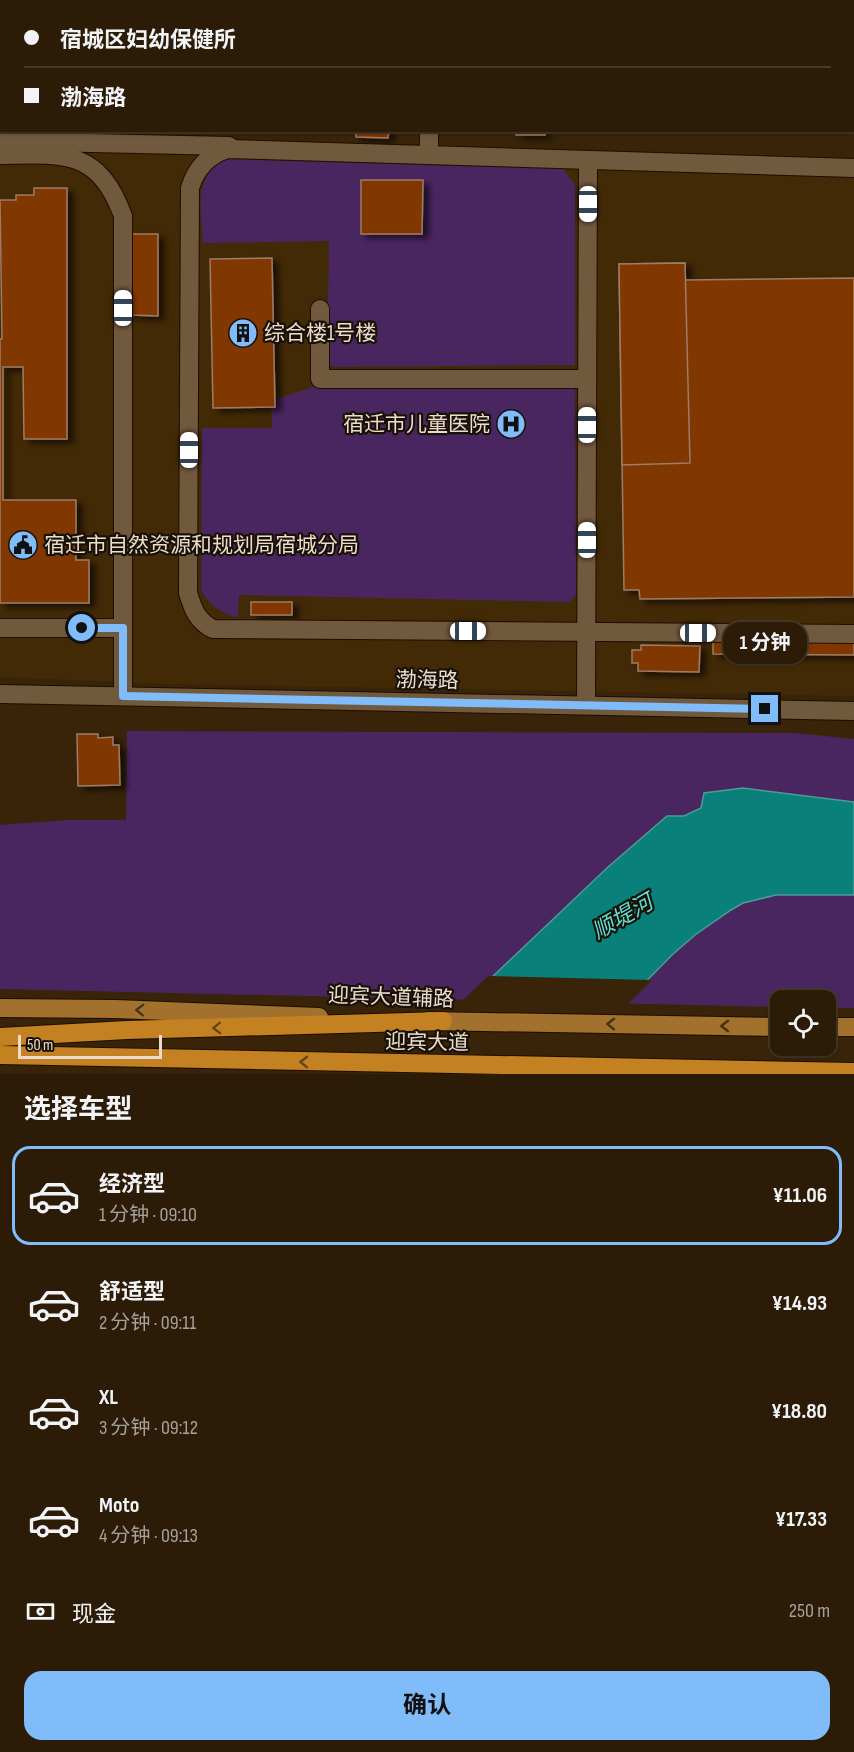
<!DOCTYPE html>
<html lang="zh">
<meta charset="utf-8">
<style>
:root{--surface:#2b1b07;--page:#332411;--text:#f1f3f6;--muted:#a6a19b;--line:#473928;--accent:#81bcfa}
body{margin:0;font-family:"Sofia Sans Condensed","Noto Sans SC",sans-serif;background:var(--page);color:var(--text);height:100vh;display:flex;flex-direction:column;font-size:22px;white-space:nowrap}
*{box-sizing:border-box;margin:0}
p{font-size:20px;color:var(--muted)}
.icon{flex:none;width:33px;height:33px;fill:none;stroke:currentColor;stroke-width:2;stroke-linecap:round;stroke-linejoin:round}
.map{position:relative;height:1074px;overflow:hidden}
.panel{display:flex;flex-direction:column;background:var(--surface);flex:1}
.panel>*{flex:none}
.guide{position:absolute;left:0px;top:0px;width:855px;height:132px;box-shadow:0 2px 4px #0004,0 0 0 2px var(--line);display:grid;align-content:center;height:132px;padding:0 24px;background:var(--surface)}
.tools{position:absolute;left:770px;top:990px;display:grid;gap:12px}
.tools a{display:grid;place-items:center;width:66px;height:66px;border-radius:12px;background:var(--surface);box-shadow:0 2px 4px #0004,0 0 0 2px var(--line);font-size:30px}
.scale{position:absolute;left:18px;bottom:15px;width:144px;box-sizing:border-box;padding-left:6px;border:3px solid #eaddcd;border-top:0;font-size:16px;line-height:21px;white-space:nowrap;color:#eaddcd;-webkit-text-stroke:4px #191006;paint-order:stroke}
.end{position:absolute;width:27px;height:27px;margin:-14px;border:8px solid #81bcfa;background:#111;box-shadow:0 0 0 3px #111}
.from{border-radius:50%}
.bubble{position:absolute;height:42px;border-radius:18px;background:var(--surface);box-shadow:0 2px 4px #0004,0 0 0 2px var(--line);font-size:20px;font-weight:700;line-height:42px;text-align:center}
.car{position:absolute;width:18px;height:36px;margin:-18px -9px;border-radius:8px;box-shadow:0 0 4px 2px #0007;background:linear-gradient(#fff 24%,#345 0 40%,#fff 0 76%,#345 0 86%,#fff 0)}
.guide b{display:flex;align-items:center;gap:21px;height:57px;font-size:22px}
.guide b+b{border-top:2px solid var(--line)}
.guide i{width:15px;height:15px;background:var(--text)}
ul{padding:0;list-style:none}
li{display:flex;align-items:center;gap:18px;height:99px;margin:0 12px 9px;padding:0 12px;border:3px solid transparent;border-radius:18px}
li div{flex:1}
li b{display:block;font-size:22px}
li em{font-style:normal;font-weight:700}
li.on{border-color:var(--accent)}
li>.icon{width:54px;height:54px;stroke-width:1.5}
h2{padding:0 24px;font-size:27px;line-height:72px}
.pay{display:flex;align-items:center;gap:15px;height:66px;padding:0 24px;font-size:22px}
.pay p{margin-inline-start:auto}
.cta{display:flex;gap:12px;margin-top:auto;padding:12px 24px}
.cta a{flex:1;height:69px;border-radius:18px;background:var(--accent);color:#111;font-size:24px;font-weight:700;line-height:69px;text-align:center}
.map>svg:first-child{display:block}
</style>
<div class="map">
<svg width="854" height="1074" viewBox="0 0 854 1074">
<defs>
<filter id="shadow"><feDropShadow dx="6" dy="4" stdDeviation="3" flood-color="#0009"/></filter>
</defs>
<rect width="100%" height="100%" fill="#392409"/>
<polygon fill="#432a06" points="0,145 854,164 854,696 167,684 0,677"/>
<g fill="#4a2661">
<path d="M224,159L563,169L575,185V365L334,367L327,364L329,241L203,243C202,210 192,179 224,159Z"/>
<path d="M316,386L575,387L576,595L569,602L239,595L238,617C221,614 211,606 201,591L202,428H272L271,401Z"/>
<polygon points="127,731 796,733 854,739 854,1008 825,1008 825,1000 780,1000 780,1007 0,989 0,825 66,820 126,820"/>
</g>
<polygon fill="#0a807b" stroke="#4d9c94" stroke-width="1.5" points="743,788 854,802 854,895 776,895 743,903 731,910 695,935 672,955 555,1074 390,1074 608,867 667,816 684,816 701,808 704,793"/>
<polygon fill="#392409" points="488,976 652,980 559,1074 387,1074"/>
<g fill="#803900" stroke="#9d7b68" stroke-width="1.5" filter="url(#shadow)">
<polygon points="356,130 389,130 388,138 356,137"/>
<rect x="516" y="130" width="29" height="5"/>
<polygon points="361,180 423,180 422,234 361,234"/>
<polygon points="34,188 67,188 67,439 24,439 23,367 3,367 3,500 76,500 76,560 89,560 89,603 0,603 0,339 2,339 0,200 16,200 16,195 34,195"/>
<polygon points="132,234 158,234 158,316 131,315"/>
<polygon points="272,258 275,407 213,408 210,259"/>
<polygon points="685,263 685,280 854,278 854,597 640,599 639,590 624,590 619,264"/>
<polygon points="685,263 690,463 622,465 619,264"/>
<rect x="251" y="602" width="41" height="13"/>
<polygon points="713,641 854,643 854,655 713,654"/>
<polygon points="641,645 700,646 699,672 638,671 638,663 632,663 632,650 641,650"/>
<polygon points="77,734 98,734 98,738 113,737 113,745 119,745 120,785 78,786"/>
</g>
<g fill="none" stroke-linecap="round" stroke-linejoin="round">
<g stroke="#1d0e00" stroke-width="20">
<g id="minor">
<polyline points="431,2 431,0"/>
<polyline points="0,141 229,146"/>
<polyline points="429,150 429,130"/>
<path d="M0,155C63,154 98,148 123,216V696"/>
<path d="M854,168L228,149C208,155 196,168 190,188L188,593C193,609 197,621 213,629L854,634"/>
<polyline points="320,309 320,379 587,379"/>
<polyline points="0,628 123,628"/>
<polyline points="0,694 854,711"/>
<polyline points="586,705 588,160"/>
</g>
</g>
<g stroke="#1d0e00" stroke-width="20">
<g id="major">
<polyline points="0,1008 115,1009 319,1017"/>
<polyline points="428,1021 780,1027"/>
<polyline points="825,1027 854,1027"/>
</g>
</g>
<g stroke="#1d0e00" stroke-width="20">
<g id="highway">
<polyline points="0,1037 127,1030 443,1021"/>
<polyline points="0,1055 854,1072"/>
</g>
</g>
<use href="#minor" stroke="#71593e" stroke-width="18"/>
<use href="#major" stroke="#a2712d" stroke-width="18"/>
<use href="#highway" stroke="#c38121" stroke-width="18"/>
</g>
<defs><path id="oneway-chevron" d="M-2-3.5L2.5 0L-2 3.5" fill="none" stroke-width="1.6" stroke-linecap="round" stroke-linejoin="round" transform="scale(1.5)"/></defs>
<g stroke="#493214">
<use href="#oneway-chevron" transform="translate(140 1010) rotate(-178)"/>
<use href="#oneway-chevron" transform="translate(611 1024) rotate(-179)"/>
<use href="#oneway-chevron" transform="translate(725 1026) rotate(-180)"/>
</g>
<g stroke="#654312">
<use href="#oneway-chevron" transform="translate(217 1028) rotate(178)"/>
<use href="#oneway-chevron" transform="translate(304 1062) rotate(-179)"/>
</g>
<g fill="none" stroke-linecap="round" stroke-linejoin="round">
<polyline stroke="#81bcfa" stroke-width="8" points="82,628 123,628 123,696 765,709"/>
</g>
<defs>
<g id="building-disc" transform="scale(1.5)"><circle r="9.5" fill="#81bcfa" stroke="#191006"/><path d="M-4-6H4V6H1V3H-1V6H-4ZM-2.5-4.3h1.7v1.8h-1.7ZM.8-4.3h1.7v1.8H.8ZM-2.5-1h1.7V.8h-1.7ZM.8-1h1.7V.8H.8Z" fill="#111"/></g>
<g id="hospital-disc" transform="scale(1.5)"><circle r="9.5" fill="#81bcfa" stroke="#191006"/><path d="M-5-5h3v3.5h4V-5h3V5h-3V1.5h-4V5h-3Z" fill="#111"/></g>
<g id="civic-disc" transform="scale(1.5)"><circle r="9.5" fill="#81bcfa" stroke="#191006"/><path d="M-.6-6.5H3V-4.5H.6V-3L4-1V1h2V6H-6V1h2V-1L-.6-3ZM-1.2 2.5V6h2.4V2.5Z" fill="#111"/></g>
</defs>
<g fill-rule="evenodd">
<use href="#building-disc" x="243" y="333"/>
<use href="#hospital-disc" x="511" y="424"/>
<use href="#civic-disc" x="23" y="545"/>
</g>
<g text-anchor="middle" stroke-width="4.5" stroke-linejoin="round" paint-order="stroke">
<g font-size="21" fill="#eaddcd" stroke="#191006" text-anchor="start">
<text x="264" y="340">综合楼1号楼</text>
<text x="490" y="431" text-anchor="end">宿迁市儿童医院</text>
<text x="44" y="552">宿迁市自然资源和规划局宿城分局</text>
</g>
<g font-size="21" fill="#eaddcd" stroke="#191006">
<text transform="translate(427 680) rotate(1)" y="7">渤海路</text>
<text transform="translate(391 997) rotate(2)" y="7">迎宾大道辅路</text>
<text transform="translate(427 1042) rotate(1)" y="7">迎宾大道</text>
</g>
<g font-size="22" font-style="italic" fill="#5ce0d9" stroke="#191006">
<text transform="translate(622 916) rotate(-30)" y="8">顺堤河</text>
</g>
</g>
</svg>
<div class="tools">
<a><svg class="icon" aria-label="locate" viewBox="0 0 24 24"><circle cx="12" cy="12" r="6"/><path d="M12 2v4M12 18v4M2 12h4M18 12h4"/></svg></a>
</div>
<div class="scale">50 m</div>
<i class="end from" style="left:82px;top:628px"></i>
<i class="end" style="left:765px;top:709px"></i>
<div class="bubble" style="left:723px;top:622px;width:84px">1 分钟</div>
<i class="car" style="left:588px;top:204px;rotate:180deg"></i>
<i class="car" style="left:123px;top:308px;rotate:0deg"></i>
<i class="car" style="left:587px;top:425px;rotate:0deg"></i>
<i class="car" style="left:189px;top:450px;rotate:0deg"></i>
<i class="car" style="left:587px;top:540px;rotate:0deg"></i>
<i class="car" style="left:468px;top:631px;rotate:90deg"></i>
<i class="car" style="left:698px;top:633px;rotate:90deg"></i>
<div class="guide">
<b><i class="from"></i>宿城区妇幼保健所</b>
<b><i></i>渤海路</b>
</div>
</div>
<section class="panel">
<h2>选择车型</h2>
<ul>
<li class="on"><svg class="icon" aria-label="car" viewBox="0 0 24 24"><path d="M5 17H2v-5l4-1 3-4h7l3 4 3 1v5h-3M9 17h6M6 11h13"/><circle cx="7" cy="17" r="2"/><circle cx="17" cy="17" r="2"/></svg><div><b>经济型</b><p>1 分钟 · 09:10</p></div><em>¥11.06</em></li>
<li><svg class="icon" aria-label="car" viewBox="0 0 24 24"><path d="M5 17H2v-5l4-1 3-4h7l3 4 3 1v5h-3M9 17h6M6 11h13"/><circle cx="7" cy="17" r="2"/><circle cx="17" cy="17" r="2"/></svg><div><b>舒适型</b><p>2 分钟 · 09:11</p></div><em>¥14.93</em></li>
<li><svg class="icon" aria-label="car" viewBox="0 0 24 24"><path d="M5 17H2v-5l4-1 3-4h7l3 4 3 1v5h-3M9 17h6M6 11h13"/><circle cx="7" cy="17" r="2"/><circle cx="17" cy="17" r="2"/></svg><div><b>XL</b><p>3 分钟 · 09:12</p></div><em>¥18.80</em></li>
<li><svg class="icon" aria-label="car" viewBox="0 0 24 24"><path d="M5 17H2v-5l4-1 3-4h7l3 4 3 1v5h-3M9 17h6M6 11h13"/><circle cx="7" cy="17" r="2"/><circle cx="17" cy="17" r="2"/></svg><div><b>Moto</b><p>4 分钟 · 09:13</p></div><em>¥17.33</em></li>
</ul>
<div class="pay"><svg class="icon" aria-label="cash" viewBox="0 0 24 24"><path d="M3 7h18v10H3z"/><circle cx="12" cy="12" r="2"/></svg>现金<p>250 m</p></div>
<div class="cta"><a>确认</a></div>
</section>
